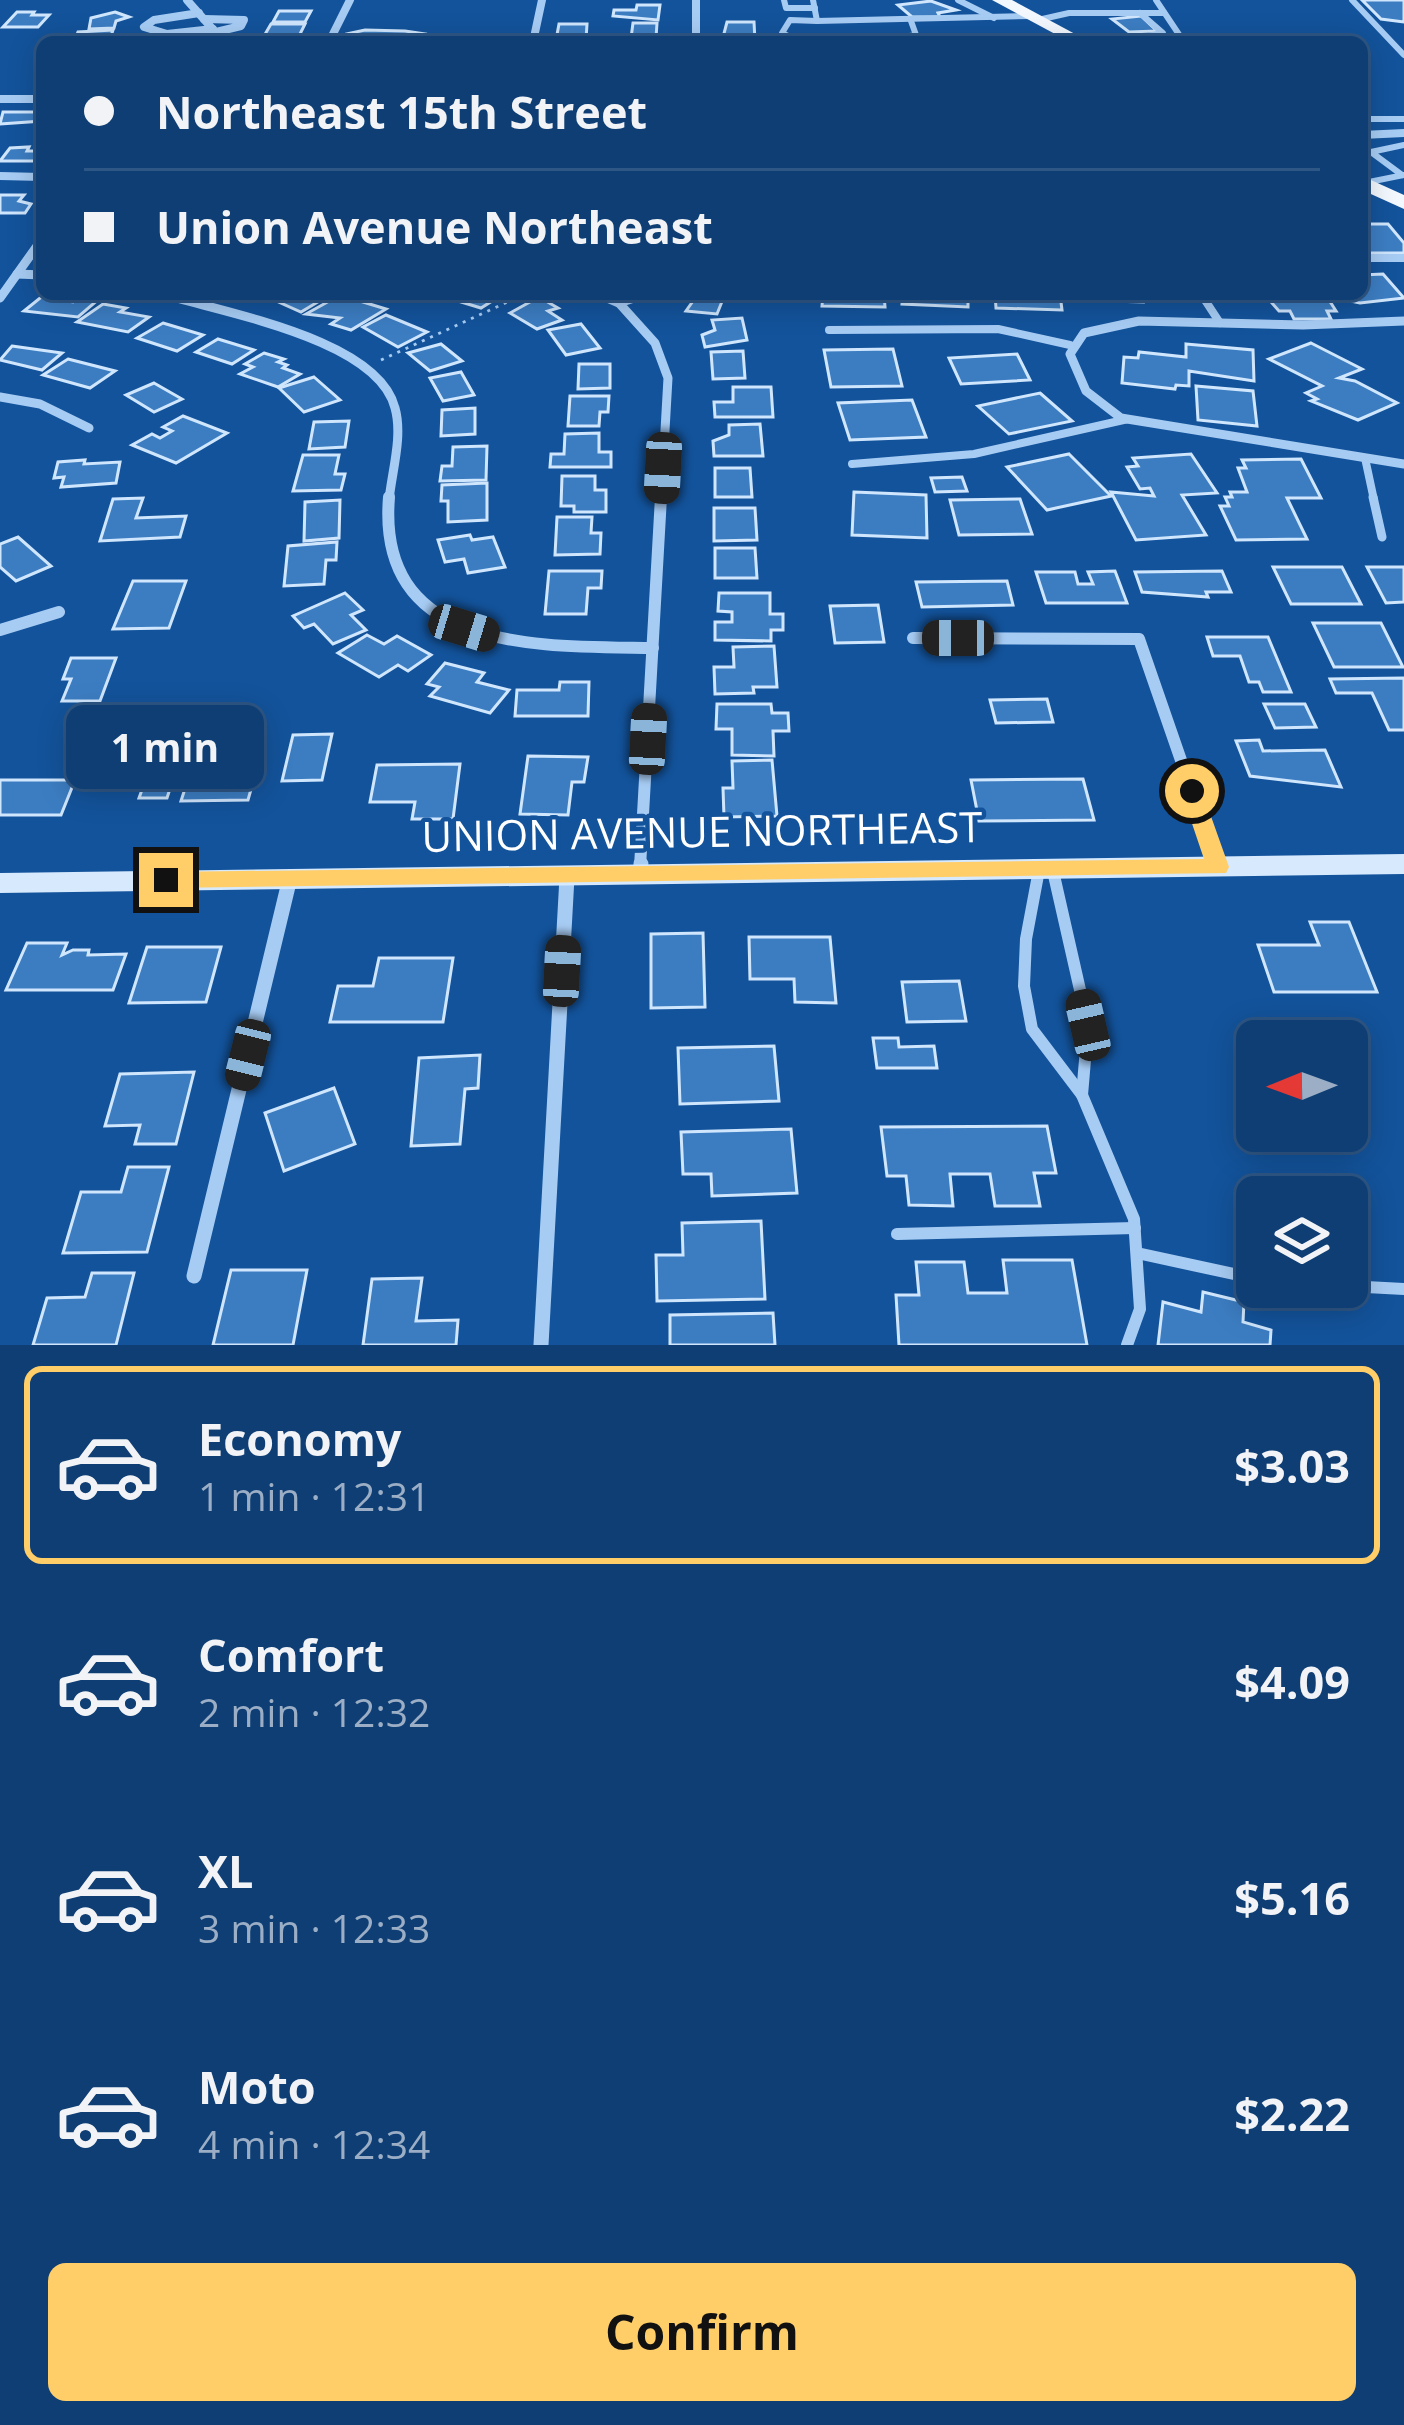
<!DOCTYPE html>
<meta charset="utf-8">
<style>
:root{--surface:#0e3e74;--page:#174579;--text:#f1f3f6;--muted:#9baec5;--line:#2e5786;--accent:#ffce69}
body{margin:0;font-family:"Open Sans",sans-serif;background:var(--page);color:var(--text);height:100vh;display:flex;flex-direction:column;font-size:45px;white-space:nowrap}
*{box-sizing:border-box;margin:0}
p{font-size:39px;color:var(--muted)}
.icon{flex:none;width:66px;height:66px;fill:none;stroke:currentColor;stroke-width:2;stroke-linecap:round;stroke-linejoin:round}
.map{position:relative;height:1345px;overflow:hidden}
.details{display:flex;flex-direction:column;background:var(--surface);flex:1}
.details>*{flex:none}
.top-card{position:absolute;left:36px;top:36px;width:1332px;height:264px;border-radius:18px;box-shadow:0 6px 30px #0003,0 0 0 3px var(--line);display:grid;align-content:center;height:264px;padding:0 48px;background:var(--surface)}
.needle{width:78px;rotate:269deg}
.controls{position:absolute;left:1236px;top:1020px;display:grid;gap:24px}
.controls a{display:grid;place-items:center;width:132px;height:132px;border-radius:18px;background:var(--surface);box-shadow:0 6px 30px #0003,0 0 0 3px var(--line);font-size:60px}
.end{position:absolute;width:54px;height:54px;margin:-27px;border:15px solid #ffce69;background:#111;box-shadow:0 0 0 6px #111}
.from{border-radius:50%}
.bubble{position:absolute;height:84px;border-radius:18px;background:var(--surface);box-shadow:0 6px 30px #0003,0 0 0 3px var(--line);font-size:39px;font-weight:700;line-height:84px;text-align:center}
.car{position:absolute;width:36px;height:72px;margin:-36px -18px;border-radius:15px;box-shadow:0 0 9px 3px #0007;background:linear-gradient(#222 24%,#8ab4d8 0 40%,#222 0 76%,#8ab4d8 0 86%,#222 0)}
.top-card b{display:flex;align-items:center;gap:42px;height:114px;font-size:45px}
.top-card b+b{border-top:3px solid var(--line)}
.top-card i{width:30px;height:30px;background:var(--text)}
ul{padding:21px 0 0;list-style:none}
li{display:flex;align-items:center;gap:36px;height:198px;margin:0 24px 18px;padding:0 24px;border:6px solid transparent;border-radius:18px}
li div{flex:1}
li b{display:block;font-size:45px}
li em{font-style:normal;font-weight:700}
li.on{border-color:var(--accent)}
li>.icon{width:108px;height:108px;stroke-width:1.5}
.cta{display:flex;gap:24px;margin-top:auto;padding:24px 48px}
.cta a{flex:1;height:138px;border-radius:18px;background:var(--accent);color:#111;font-size:48px;font-weight:700;line-height:138px;text-align:center}
.map>svg:first-child{display:block}
</style>
<div class="map">
<svg width="1404" height="1345" viewBox="0 0 1404 1345">
<rect width="100%" height="100%" fill="#13539b"/>
<g fill="#3c7dc2" stroke="#cfe6fd" stroke-width="3">
<polygon points="1362,0 1404,0 1404,22 1381,19"/>
<polygon points="931,1 956,10 938,13 940,17 912,17 898,5"/>
<polygon points="637,5 660,5 658,20 613,16 614,10 636,10"/>
<polygon points="279,11 311,11 305,22 273,22"/>
<polygon points="17,12 34,12 32,15 49,15 38,27 3,27"/>
<polygon points="115,12 129,17 116,21 114,28 89,29 91,18"/>
<polygon points="1141,16 1157,31 1129,32 1112,19"/>
<polygon points="727,22 754,22 755,41 722,41"/>
<polygon points="633,23 657,23 656,38 631,38"/>
<polygon points="271,24 305,24 299,36 264,36"/>
<polygon points="559,24 587,24 586,40 556,40"/>
<polygon points="113,30 109,42 74,42 78,32"/>
<polygon points="365,30 405,31 425,34 422,40 342,40 346,34"/>
<polygon points="3,112 42,112 42,121 0,124"/>
<polygon points="29,147 27,151 42,151 42,161 0,161 10,148"/>
<polygon points="0,195 24,195 19,201 31,204 25,213 0,213"/>
<polygon points="1362,224 1388,224 1404,243 1404,253 1370,253 1362,243"/>
<polygon points="1383,274 1404,298 1360,303 1345,300 1340,294 1362,294 1362,275"/>
<polygon points="45,294 68,296 62,300 73,302 79,297 99,299 78,317 24,311"/>
<polygon points="331,294 301,312 263,295 266,294"/>
<polygon points="435,294 495,294 500,296 481,308"/>
<polygon points="698,294 725,294 717,314 686,311"/>
<polygon points="823,294 884,294 885,307 822,306"/>
<polygon points="903,294 968,294 968,307 902,304"/>
<polygon points="995,294 1060,294 1062,310 996,308"/>
<polygon points="1074,294 1141,294 1143,302 1075,300"/>
<polygon points="1264,294 1316,294 1319,300 1329,300 1336,311 1327,311 1331,319 1294,319 1290,311 1279,311"/>
<polygon points="340,295 386,309 351,330 331,324 340,318 306,314"/>
<polygon points="539,297 558,308 548,311 562,320 537,329 510,313"/>
<polygon points="103,304 126,308 120,312 149,317 128,332 77,322"/>
<polygon points="386,315 427,332 398,347 363,327"/>
<polygon points="742,318 747,340 705,347 702,335 715,330 712,320"/>
<polygon points="163,323 203,335 177,351 137,338"/>
<polygon points="581,324 600,348 566,355 548,330"/>
<polygon points="218,339 254,350 232,364 196,352"/>
<polygon points="1311,343 1362,369 1339,378 1355,381 1397,403 1358,420 1311,401 1317,399 1306,393 1322,386 1269,359"/>
<polygon points="441,344 462,361 430,371 408,353"/>
<polygon points="1186,344 1253,350 1254,381 1189,371 1189,386 1176,385 1175,389 1122,383 1124,357 1138,358 1139,352 1186,357"/>
<polygon points="12,346 62,353 42,370 0,360"/>
<polygon points="893,349 902,386 831,387 824,350"/>
<polygon points="743,351 745,378 713,379 711,352"/>
<polygon points="264,353 284,359 278,362 287,365 283,368 300,374 278,387 240,374 253,367 245,364"/>
<polygon points="1017,354 1030,380 961,384 949,358"/>
<polygon points="68,359 115,371 90,388 43,375"/>
<polygon points="579,364 610,364 610,388 578,389"/>
<polygon points="461,372 474,395 443,401 430,378"/>
<polygon points="314,377 340,400 304,412 279,388"/>
<polygon points="154,383 182,399 154,412 126,395"/>
<polygon points="1196,386 1253,391 1257,426 1198,420"/>
<polygon points="733,387 771,387 773,417 715,417 714,402 733,402"/>
<polygon points="1040,393 1072,421 1009,434 978,406"/>
<polygon points="570,396 609,396 608,412 600,412 599,426 568,426"/>
<polygon points="912,400 926,437 850,440 838,403"/>
<polygon points="475,408 475,434 441,436 442,410"/>
<polygon points="183,416 227,433 176,463 132,445 152,434 160,438 172,431 163,427"/>
<polygon points="349,421 345,447 309,449 314,422"/>
<polygon points="760,424 763,456 714,456 713,441 729,435 729,425"/>
<polygon points="599,433 599,452 611,452 611,467 550,467 551,454 564,454 565,434"/>
<polygon points="487,446 486,480 440,481 442,466 452,466 453,447"/>
<polygon points="1069,454 1111,496 1047,510 1007,467"/>
<polygon points="1191,454 1217,493 1182,495 1206,535 1136,540 1111,492 1154,496 1150,488 1140,489 1127,467 1138,466 1133,458"/>
<polygon points="303,455 339,455 335,474 345,474 341,490 293,491"/>
<polygon points="1301,459 1321,498 1287,498 1307,539 1236,540 1220,506 1229,506 1225,497 1232,497 1230,492 1247,492 1238,468 1246,468 1242,460"/>
<polygon points="85,460 84,464 120,462 116,483 61,487 64,477 54,478 58,462"/>
<polygon points="715,468 750,468 752,497 715,497"/>
<polygon points="562,476 595,476 595,490 606,490 606,512 574,512 574,506 561,506"/>
<polygon points="962,477 967,491 935,492 931,478"/>
<polygon points="487,483 487,520 448,522 448,501 441,501 442,485"/>
<polygon points="854,492 926,495 927,538 852,535"/>
<polygon points="143,498 136,518 186,516 180,537 100,541 113,499"/>
<polygon points="1020,499 1032,534 959,535 950,500"/>
<polygon points="340,500 339,538 304,541 305,502"/>
<polygon points="714,508 755,508 757,540 714,541"/>
<polygon points="557,517 592,517 591,533 601,533 600,554 555,555"/>
<polygon points="470,535 472,540 493,537 505,567 468,573 464,559 445,562 438,540"/>
<polygon points="18,537 51,566 16,581 0,567 0,544"/>
<polygon points="337,542 336,560 326,560 324,584 284,586 288,546"/>
<polygon points="715,548 755,548 757,578 715,578"/>
<polygon points="1273,567 1342,567 1361,604 1291,604"/>
<polygon points="1367,567 1404,567 1404,602 1386,603"/>
<polygon points="549,571 602,571 601,588 588,588 586,614 545,614"/>
<polygon points="1115,571 1127,603 1046,603 1036,572 1075,572 1078,584 1093,584 1088,572"/>
<polygon points="1222,571 1231,592 1206,592 1208,597 1142,592 1135,572"/>
<polygon points="133,581 186,581 169,628 113,629"/>
<polygon points="1007,581 1013,605 922,607 916,582"/>
<polygon points="345,593 363,610 351,615 366,630 333,644 314,624 304,628 293,616"/>
<polygon points="719,593 770,593 770,614 783,614 783,630 771,630 771,641 715,640 715,622 732,622 732,612 718,611"/>
<polygon points="878,605 884,642 835,643 830,606"/>
<polygon points="1313,623 1381,623 1403,667 1334,667"/>
<polygon points="367,635 384,644 397,636 431,655 408,671 398,665 379,677 338,653"/>
<polygon points="1207,637 1268,637 1291,692 1263,692 1259,682 1249,682 1240,656 1213,656"/>
<polygon points="774,646 777,687 753,687 754,693 715,694 714,667 734,667 733,647"/>
<polygon points="71,658 116,658 100,701 62,701 71,679 63,679"/>
<polygon points="445,663 484,673 477,682 509,690 490,713 430,696 439,687 427,684"/>
<polygon points="1404,678 1404,730 1389,730 1372,693 1336,693 1330,679"/>
<polygon points="560,682 589,682 588,716 515,716 517,690 559,690"/>
<polygon points="1047,699 1053,722 996,723 990,700"/>
<polygon points="717,704 771,704 772,713 788,713 789,731 773,731 774,756 732,755 732,729 716,729"/>
<polygon points="1264,704 1305,704 1316,727 1275,728"/>
<polygon points="332,734 322,780 282,781 293,735"/>
<polygon points="1259,740 1263,751 1325,750 1341,787 1250,776 1236,741"/>
<polygon points="135,745 159,745 155,758 180,758 167,798 139,798 147,776 133,776 129,785 85,785 97,755 132,754"/>
<polygon points="223,754 261,754 248,800 181,801 192,767 218,767"/>
<polygon points="528,756 588,757 584,782 572,782 568,815 520,814"/>
<polygon points="772,760 777,816 724,817 723,788 733,788 732,761"/>
<polygon points="460,764 453,819 412,819 415,802 370,802 377,765"/>
<polygon points="1083,779 1094,820 979,821 971,780"/>
<polygon points="0,780 75,780 61,815 0,815"/>
<polygon points="1310,922 1349,922 1377,992 1274,992 1258,945 1319,945"/>
<polygon points="703,933 705,1007 651,1008 651,934"/>
<polygon points="749,937 830,937 836,1003 795,1002 794,979 750,979"/>
<polygon points="27,943 67,943 62,955 73,950 89,950 88,955 126,954 113,990 6,990"/>
<polygon points="147,947 221,947 206,1002 129,1003"/>
<polygon points="379,958 453,958 443,1022 330,1022 338,986 373,986"/>
<polygon points="959,981 966,1021 907,1022 902,982"/>
<polygon points="873,1038 898,1038 899,1047 934,1046 937,1068 877,1068"/>
<polygon points="774,1046 779,1101 680,1104 678,1048"/>
<polygon points="480,1055 478,1088 465,1089 460,1144 411,1146 419,1058"/>
<polygon points="194,1072 176,1144 135,1144 140,1125 105,1126 120,1074"/>
<polygon points="334,1088 355,1144 284,1171 265,1113"/>
<polygon points="1047,1126 1056,1173 1034,1173 1040,1206 995,1206 990,1174 950,1174 953,1206 909,1205 906,1176 887,1176 881,1127"/>
<polygon points="791,1129 797,1193 712,1196 711,1174 683,1174 681,1132"/>
<polygon points="128,1167 169,1167 147,1252 63,1253 81,1192 121,1192"/>
<polygon points="761,1221 765,1299 657,1301 656,1255 683,1255 682,1223"/>
<polygon points="1003,1260 1072,1260 1087,1345 899,1345 896,1295 919,1295 916,1262 964,1262 968,1293 1007,1293"/>
<polygon points="231,1270 307,1270 293,1345 213,1345"/>
<polygon points="92,1273 134,1273 116,1345 33,1345 47,1298 85,1297"/>
<polygon points="422,1278 416,1321 458,1320 456,1345 363,1345 372,1279"/>
<polygon points="1203,1292 1244,1302 1243,1322 1271,1330 1270,1345 1158,1345 1163,1302 1201,1312"/>
<polygon points="773,1313 775,1345 670,1345 670,1315"/>
</g>
<g fill="none" stroke-linecap="round" stroke-linejoin="round">
<polyline stroke="#a7ccf4" stroke-width="3" stroke-dasharray="3 6" stroke-linecap="butt" points="381,360 525,294"/>
<g stroke="#a7ccf4" stroke-width="6">
<polyline points="784,0 786,8 815,8"/>
<polyline points="813,0 817,21 1031,16"/>
<polyline points="958,0 994,18"/>
<polyline points="1156,0 1184,42"/>
<polyline points="1352,0 1404,55"/>
<polyline points="1038,20 1069,13 1164,13"/>
<polyline points="817,21 790,20 782,33 796,40 842,41"/>
<polyline points="1137,38 1163,33 1140,13"/>
<polyline points="878,41 916,35 911,21"/>
<polyline points="1362,119 1404,119"/>
<polyline points="1402,175 1371,152 1404,145"/>
<polyline points="1364,183 1404,175"/>
</g>
<g stroke="#a7ccf4" stroke-width="8">
<polyline points="1362,258 1404,258"/>
<polyline points="1201,294 1220,323"/>
<polyline points="829,330 998,329 1070,345"/>
<polyline points="1365,458 1374,500"/>
<polyline points="852,464 974,454 1128,419"/>
</g>
<polyline stroke="#a7ccf4" stroke-width="9" points="1373,497 1382,537"/>
<g stroke="#a7ccf4" stroke-width="12">
<polyline points="1039,870 1026,939 1024,986 1032,1029 1082,1095 1134,1219 1140,1309 1127,1345"/>
<polyline points="1053,871 1088,1025 1082,1095"/>
<polyline points="897,1234 1135,1228"/>
<polyline points="1137,1253 1257,1279"/>
<polyline points="1347,1286 1404,1289"/>
</g>
<g stroke="#a7ccf4" stroke-width="8">
<polyline points="187,0 224,42"/>
<polyline points="696,0 696,42"/>
<polyline points="199,13 154,20 144,27 167,34 213,29"/>
<polyline points="204,19 244,20 241,26 216,32"/>
<polyline points="329,42 350,0"/>
<polyline points="533,42 542,0"/>
<polyline points="0,99 42,99"/>
<polyline points="1362,135 1404,133"/>
<polyline points="0,176 42,177"/>
</g>
<g stroke="#a7ccf4" stroke-width="9">
<polyline points="17,274 42,275"/>
<path d="M163,294C224,313 378,339 395,408C403,436 392,471 389,500"/>
<polyline points="598,294 619,303"/>
<polyline points="646,294 619,303 655,343 668,378 661,500"/>
<polyline points="0,298 42,239"/>
<polyline points="1404,321 1303,325 1139,321 1084,333 1070,354 1086,391 1121,418 1404,464"/>
<polyline points="0,397 40,404 89,428"/>
</g>
<g stroke="#a7ccf4" stroke-width="12">
<path d="M389,497C376,654 540,646 653,648"/>
<polyline points="0,630 59,612"/>
<polyline points="913,638 1139,639 1218,867"/>
<polyline points="640,867 661,497"/>
</g>
<g stroke="#a7ccf4" stroke-width="15">
<polyline points="640,876 641,864"/>
<polyline points="194,1276 290,878"/>
<polyline points="541,1345 567,877"/>
</g>
<polygon fill="#d6e9fd" fill-rule="evenodd" points="1404,854 1404,874 0,893 0,873"/>
<g fill="#f3f8ff" fill-rule="evenodd">
<polygon points="992,0 1012,0 1090,42 1070,42"/>
<polygon points="1362,176 1404,195 1404,209 1362,190"/>
</g>
</g>
<polygon fill="#ffce69" points="1192,784 1202,791 1229,867 1226,873 166,888 155,880 166,872 1204,859 1181,791"/>
<g text-anchor="middle" stroke-width="9" stroke-linejoin="round" paint-order="stroke">
<g font-size="42" fill="#fff" stroke="#13539b">
<text transform="translate(702 832) rotate(-1)" y="15">UNION AVENUE NORTHEAST</text>
</g>
</g>
</svg>
<div class="controls">
<a><svg class="needle" viewBox="-14 -14 28 28"><path d="M0-13l5 13h-10z" fill="#e53935"/><path d="M0 13l5-13h-10z" fill="#9baec5"/></svg></a>
<a><svg class="icon" aria-label="layers" viewBox="0 0 24 24"><path d="M12 4l9 5-9 5-9-5zM3 14l9 5 9-5"/></svg></a>
</div>
<i class="end from" style="left:1192px;top:791px"></i>
<i class="end" style="left:166px;top:880px"></i>
<div class="bubble" style="left:66px;top:705px;width:198px">1 min</div>
<i class="car" style="left:663px;top:468px;rotate:183deg"></i>
<i class="car" style="left:464px;top:628px;rotate:107deg"></i>
<i class="car" style="left:958px;top:638px;rotate:270deg"></i>
<i class="car" style="left:648px;top:739px;rotate:3deg"></i>
<i class="car" style="left:562px;top:971px;rotate:3deg"></i>
<i class="car" style="left:1088px;top:1025px;rotate:347deg"></i>
<i class="car" style="left:248px;top:1055px;rotate:194deg"></i>
<div class="top-card">
<b><i class="from"></i>Northeast 15th Street</b>
<b><i></i>Union Avenue Northeast</b>
</div>
</div>
<section class="details">
<ul>
<li class="on"><svg class="icon" aria-label="car" viewBox="0 0 24 24"><path d="M5 17H2v-5l4-1 3-4h7l3 4 3 1v5h-3M9 17h6M6 11h13"/><circle cx="7" cy="17" r="2"/><circle cx="17" cy="17" r="2"/></svg><div><b>Economy</b><p>1 min · 12:31</p></div><em>$3.03</em></li>
<li><svg class="icon" aria-label="car" viewBox="0 0 24 24"><path d="M5 17H2v-5l4-1 3-4h7l3 4 3 1v5h-3M9 17h6M6 11h13"/><circle cx="7" cy="17" r="2"/><circle cx="17" cy="17" r="2"/></svg><div><b>Comfort</b><p>2 min · 12:32</p></div><em>$4.09</em></li>
<li><svg class="icon" aria-label="car" viewBox="0 0 24 24"><path d="M5 17H2v-5l4-1 3-4h7l3 4 3 1v5h-3M9 17h6M6 11h13"/><circle cx="7" cy="17" r="2"/><circle cx="17" cy="17" r="2"/></svg><div><b>XL</b><p>3 min · 12:33</p></div><em>$5.16</em></li>
<li><svg class="icon" aria-label="car" viewBox="0 0 24 24"><path d="M5 17H2v-5l4-1 3-4h7l3 4 3 1v5h-3M9 17h6M6 11h13"/><circle cx="7" cy="17" r="2"/><circle cx="17" cy="17" r="2"/></svg><div><b>Moto</b><p>4 min · 12:34</p></div><em>$2.22</em></li>
</ul>
<div class="cta"><a>Confirm</a></div>
</section>
